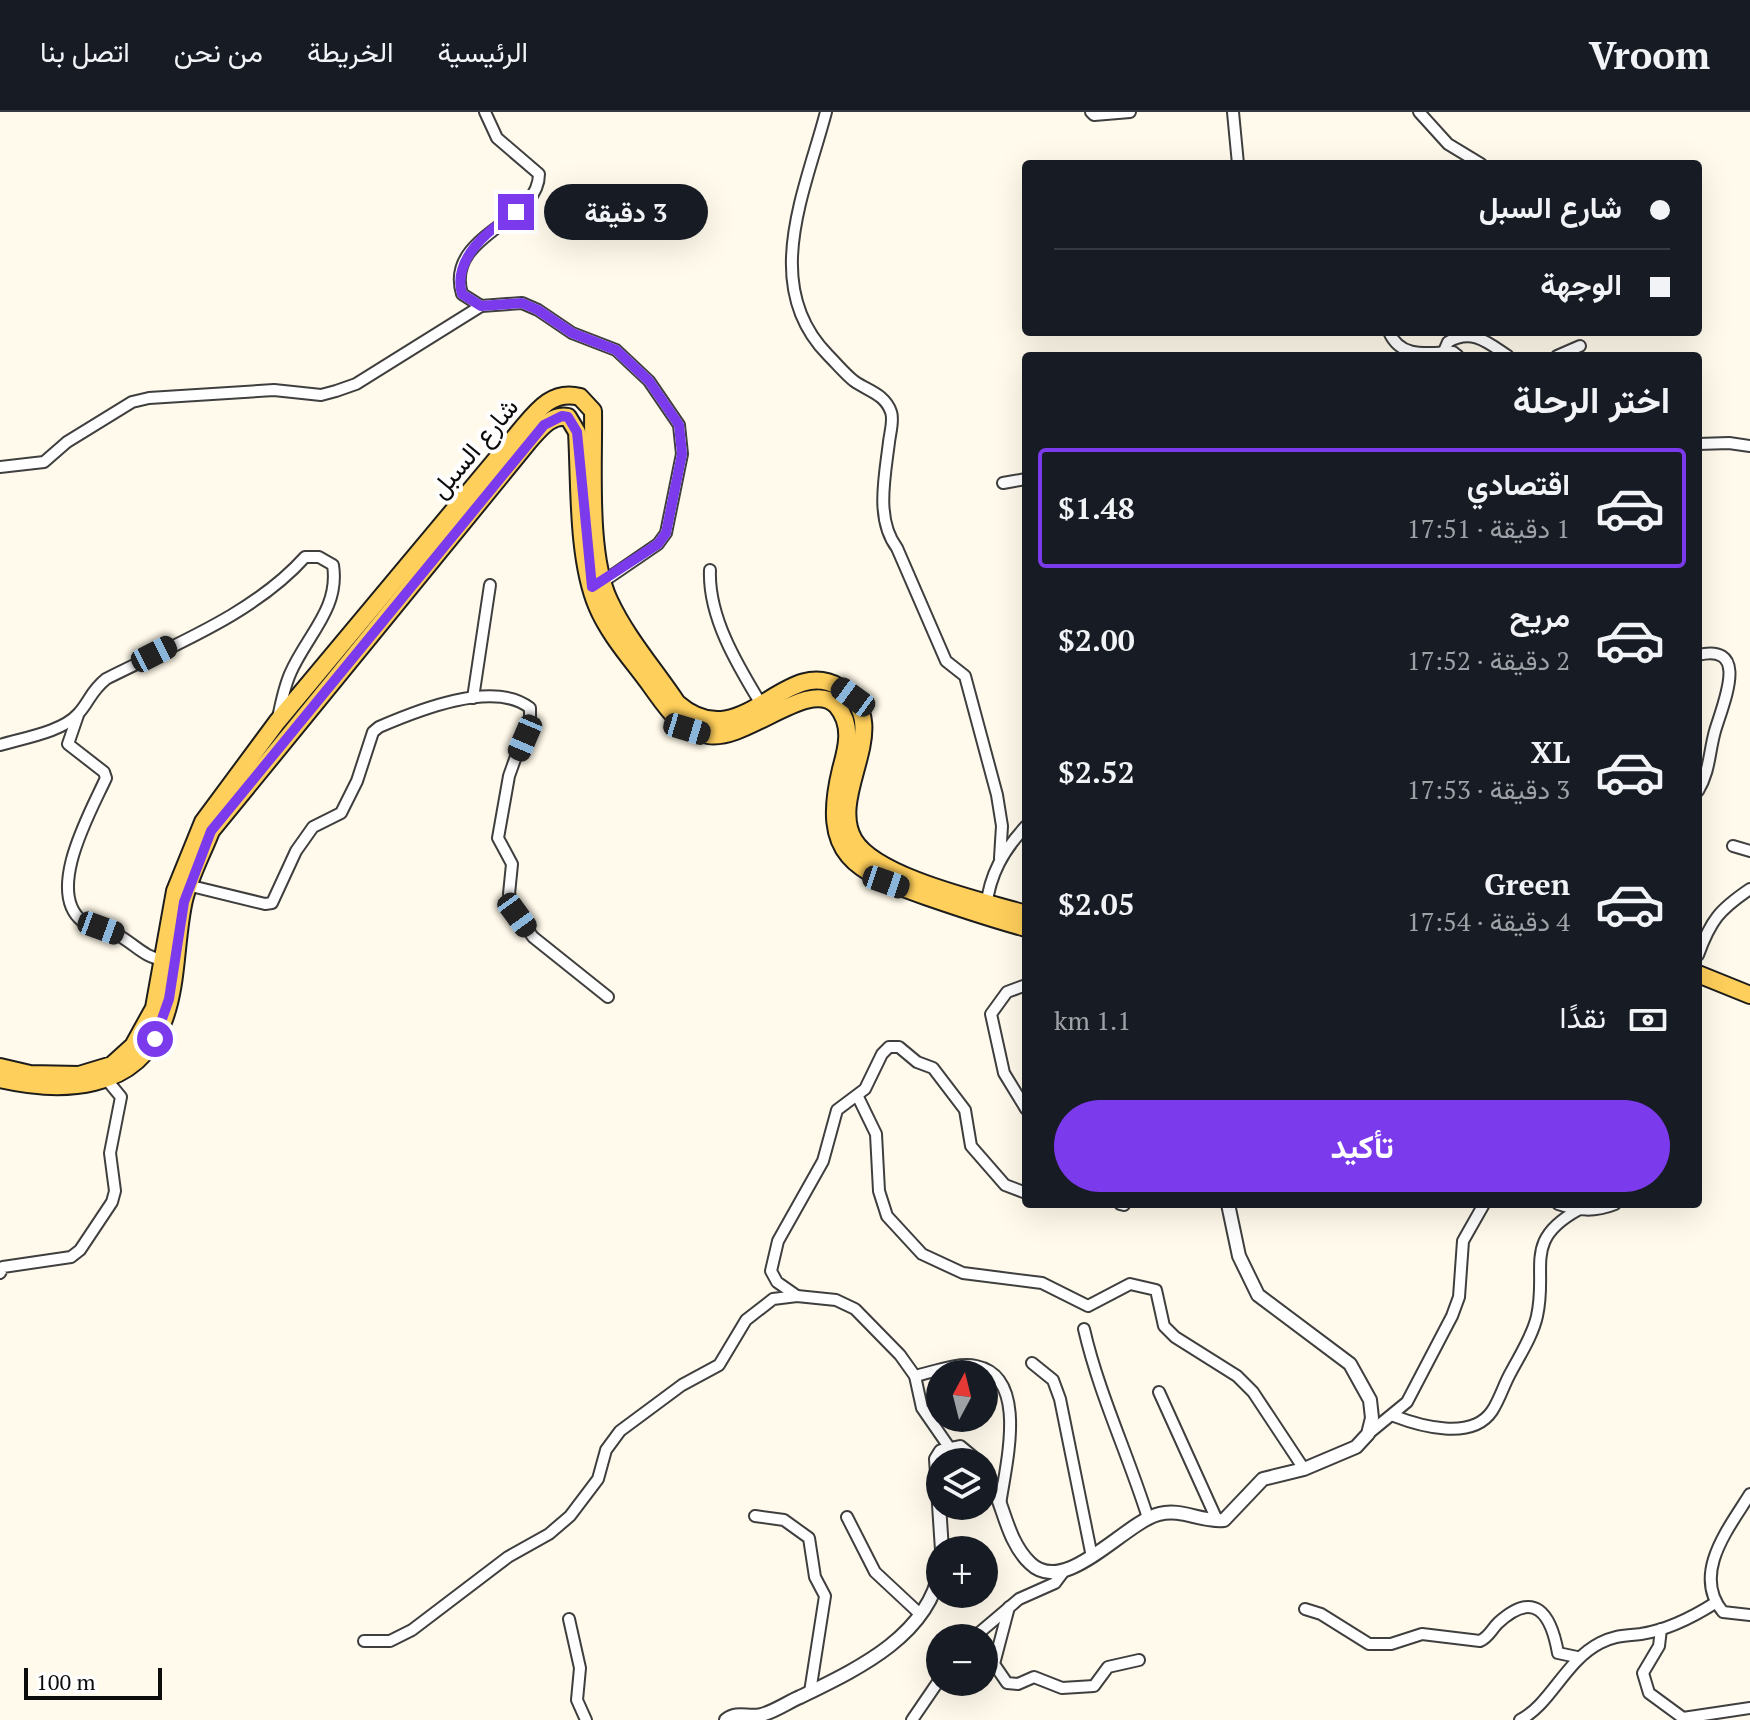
<!DOCTYPE html>
<html lang="ar">
<meta charset="utf-8">
<style>
:root{--surface:#171b24;--page:#20242c;--text:#f1f3f6;--muted:#9ea1a6;--line:#363941;--accent:#7c3aed}
body{margin:0;font-family:"PT Serif",Vazirmatn,serif;background:var(--page);color:var(--text);direction:rtl;height:100vh;display:flex;flex-direction:column;font-size:30px;white-space:nowrap}
*{box-sizing:border-box;margin:0}
p{font-size:26px;color:var(--muted)}
.icon{flex:none;width:44px;height:44px;fill:none;stroke:currentColor;stroke-width:2;stroke-linecap:round;stroke-linejoin:round}
.map{position:relative;flex:1;overflow:hidden;direction:ltr}
.panel{position:absolute;left:1022px;top:240px;width:680px;height:856px;display:flex;flex-direction:column;background:var(--surface);border-radius:8px;box-shadow:0 8px 32px #0002;direction:rtl}
.panel>*{flex:none}
.top-card{position:absolute;left:1022px;top:48px;width:680px;height:176px;border-radius:8px;box-shadow:0 8px 32px #0002;direction:rtl;display:grid;align-content:center;height:176px;padding:0 32px;background:var(--surface)}
.needle{width:52px;rotate:7deg}
.fabs{position:absolute;left:926px;top:1248px;display:grid;gap:16px}
.fabs a{display:grid;place-items:center;width:72px;height:72px;border-radius:50%;background:var(--surface);box-shadow:0 8px 32px #0002;font-size:40px}
.scale{position:absolute;left:24px;bottom:20px;width:138px;box-sizing:border-box;padding-left:8px;border:4px solid #0c0c0c;border-top:0;font-size:22px;line-height:28px;white-space:nowrap;color:#0c0c0c;-webkit-text-stroke:6px #fff;paint-order:stroke}
.end{position:absolute;width:36px;height:36px;margin:-18px;border:10px solid #7c3aed;background:#fff;box-shadow:0 0 0 4px #fff}
.from{border-radius:50%}
.bubble{position:absolute;height:56px;border-radius:28px;background:var(--surface);box-shadow:0 8px 32px #0002;font-size:26px;font-weight:700;line-height:56px;text-align:center;direction:rtl}
.car{position:absolute;width:24px;height:48px;margin:-24px -12px;border-radius:10px;box-shadow:0 0 6px 2px #0007;background:linear-gradient(#222 24%,#8ab4d8 0 40%,#222 0 76%,#8ab4d8 0 86%,#222 0)}
.top-card b{display:flex;align-items:center;gap:28px;height:76px;font-size:30px}
.top-card b+b{border-top:2px solid var(--line)}
.top-card i{width:20px;height:20px;background:var(--text)}
ul{padding:0;list-style:none}
li{display:flex;align-items:center;gap:24px;height:120px;margin:0 16px 12px;padding:0 16px;border:4px solid transparent;border-radius:8px}
li div{flex:1}
li b{display:block;font-size:30px}
li em{font-style:normal;font-weight:700}
li.active{border-color:var(--accent)}
li>.icon{width:72px;height:72px;stroke-width:1.5}
h2{padding:0 32px;font-size:36px;line-height:96px}
.pay{display:flex;align-items:center;gap:20px;height:88px;padding:0 32px;font-size:30px}
.pay p{margin-inline-start:auto}
.button{display:flex;gap:16px;margin-top:auto;padding:16px 32px}
.button a{flex:1;height:92px;border-radius:48px;background:var(--accent);color:#fff;font-size:32px;font-weight:700;line-height:92px;text-align:center}
header{display:flex;align-items:center;gap:48px;box-sizing:border-box;height:112px;padding:0 40px;background:var(--surface);border-bottom:2px solid var(--line)}
header strong{font-size:38px}
nav{display:flex;gap:44px;margin-inline-start:auto;font-size:28px}
.map>svg:first-child{display:block}
</style>
<header>
<strong>Vroom</strong>
<nav><a>الرئيسية</a><a>الخريطة</a><a>من نحن</a><a>اتصل بنا</a></nav>
</header>
<div class="map">
<svg width="1750" height="1608" viewBox="0 0 1750 1608">
<rect width="100%" height="100%" fill="#fffaeb"/>
<g fill="none" stroke-linecap="round" stroke-linejoin="round">
<g stroke="#3f3f3f" stroke-width="14">
<g id="minor">
<path d="M485,0L497,26L539,62C539,111 444,122 462,182L481,194L522,191L538,198L572,221L616,238L649,269L679,313L682,342L666,421L658,432L601,471"/>
<path d="M826,0C805,80 760,174 828,243C837,252 845,262 854,269C868,279 885,282 891,300C894,308 890,321 889,330C885,364 875,407 897,436L946,549L965,564L997,683L1002,714L1000,746"/>
<polyline points="1091,0 1094,3 1130,0"/>
<polyline points="1233,0 1238,52"/>
<polyline points="1419,0 1448,32 1481,52"/>
<path d="M1389,220C1401,247 1427,241 1453,240L1458,244"/>
<path d="M1442,244L1448,230C1472,216 1487,230 1508,244"/>
<polyline points="1557,244 1580,234"/>
<polyline points="1698,332 1729,331 1750,334"/>
<polyline points="0,355 44,350 67,330 132,290 149,286 274,278 321,283 336,279 356,272 481,194"/>
<polyline points="1003,371 1026,367"/>
<path d="M710,458C708,505 738,554 761,592"/>
<path d="M1698,543C1750,531 1724,589 1715,619C1709,640 1710,659 1698,679"/>
<polyline points="473,586 490,473"/>
<path d="M78,603L68,632L104,660L106,666C91,699 45,779 82,809C91,816 106,817 116,822C134,831 144,846 164,848"/>
<path d="M0,633C23,626 62,620 78,602C90,589 90,580 106,567C173,533 254,502 305,445H319L333,453C340,497 306,524 290,562C284,576 281,591 278,606"/>
<polyline points="1733,734 1750,739"/>
<path d="M183,772L265,792L272,791L296,739L313,715L341,701L357,669L373,620L379,615C416,599 494,567 530,596V605L509,664L498,726L512,752L509,782L517,803L533,825L608,885"/>
<path d="M986,795C990,762 1003,739 1026,714"/>
<path d="M1698,843C1711,808 1719,798 1750,777"/>
<polyline points="1026,873 1007,880 991,902 1004,961 1026,997"/>
<polyline points="858,985 876,1022 879,1079 887,1104 922,1142 963,1161 1042,1171 1088,1194 1130,1172 1156,1178 1164,1214 1175,1225 1237,1264 1253,1280 1304,1357"/>
<polyline points="1120,1092 1124,1093"/>
<path d="M1558,1092C1578,1099 1595,1100 1615,1092"/>
<polyline points="0,1161 3,1155 71,1145 80,1138 112,1090 115,1079 110,1041 121,985 107,968"/>
<polyline points="797,1184 777,1170 771,1159 778,1129 823,1049 837,998 865,977 882,942 889,935 899,935 917,950 933,956 965,998 971,1034 1005,1073 1026,1081"/>
<path d="M1084,1217C1099,1282 1128,1342 1148,1406"/>
<polyline points="1032,1251 1053,1268 1060,1287 1092,1445"/>
<path d="M915,1264C933,1260 958,1250 976,1254C1030,1265 1005,1355 1000,1393"/>
<polyline points="1159,1280 1217,1408"/>
<path d="M1394,1304C1420,1314 1472,1329 1492,1299C1500,1287 1504,1272 1511,1260C1520,1243 1533,1223 1537,1204C1548,1155 1522,1129 1578,1098"/>
<polyline points="1368,1322 1407,1290 1452,1204 1459,1185 1463,1129 1484,1092"/>
<path d="M1750,1382C1729,1416 1691,1462 1723,1500L1750,1503"/>
<polyline points="755,1404 784,1408 809,1426 815,1465 825,1484 810,1580"/>
<polyline points="847,1405 875,1460 920,1502"/>
<polyline points="1009,1495 994,1552 1007,1571 1018,1572 1034,1565 1062,1576 1094,1574 1108,1555 1139,1548"/>
<path d="M1305,1497L1321,1502L1369,1532H1391L1422,1522L1480,1529C1489,1525 1491,1518 1498,1511C1535,1477 1551,1502 1558,1541L1577,1545"/>
<polyline points="569,1507 580,1556 577,1588 586,1608"/>
<polyline points="1661,1517 1659,1534 1643,1561 1649,1581 1683,1606 1750,1596"/>
<polyline points="973,1526 1019,1487 1055,1471 1064,1459"/>
<polyline points="364,1529 390,1529 412,1518 508,1445 549,1422 570,1404 598,1367 606,1338 620,1319 682,1273 719,1253 746,1208 773,1187 797,1184 836,1188 855,1197 900,1243 915,1264 922,1296 949,1335"/>
<polyline points="912,1608 940,1567"/>
<path d="M1520,1608C1551,1592 1565,1549 1600,1531C1615,1523 1625,1524 1641,1522C1668,1518 1693,1505 1715,1491"/>
</g>
</g>
<g stroke="#3f3f3f" stroke-width="16">
<g id="tertiary">
<path d="M984,1358C1004,1386 1004,1426 1030,1451C1065,1486 1125,1410 1159,1402C1182,1396 1200,1410 1224,1408L1263,1367L1304,1357L1356,1335L1368,1322L1372,1306L1370,1288L1350,1252L1258,1183L1239,1144L1228,1092"/>
<polyline points="942,1438 936,1347 941,1339 960,1335 978,1350"/>
<path d="M726,1608C738,1599 747,1606 761,1603C774,1600 788,1590 800,1585C855,1558 928,1525 940,1458"/>
</g>
</g>
<g stroke="#1d1d1d" stroke-width="20">
<g id="primary">
<polyline points="1698,862 1750,883"/>
<path d="M0,955L30,962L79,963L112,953L133,934L154,896L175,779L203,710L277,610L524,314C539,296 554,278 580,285L593,299C594,351 587,442 609,488C626,525 655,558 677,591C742,648 784,542 839,575C899,610 826,681 854,728C877,766 983,789 1026,802"/>
<path d="M0,967C61,981 136,980 163,910C178,872 175,828 184,788C190,764 202,742 211,719L530,328C540,317 551,302 568,305L577,320C580,372 577,446 597,494C609,523 633,549 651,574C667,596 680,618 708,623C746,630 810,564 837,594C853,613 847,636 841,657C820,744 854,759 928,785C960,796 993,807 1026,816"/>
</g>
</g>
<use href="#minor" stroke="#fff" stroke-width="10"/>
<use href="#tertiary" stroke="#fff" stroke-width="12"/>
<use href="#primary" stroke="#ffcf5b" stroke-width="16"/>
</g>
<g fill="none" stroke-linecap="round" stroke-linejoin="round">
<path stroke="#7c3aed" stroke-width="10" d="M155,927L169,887L184,790L211,719L544,313L562,304L568,305L577,320L592,475L658,432L666,421L682,342L679,313L649,269L616,238L572,221L538,198L522,191L481,194L462,182C452,147 489,117 516,100"/>
</g>
<g text-anchor="middle" stroke-width="8" stroke-linejoin="round" paint-order="stroke">
<g font-size="26" fill="#0c0c0c" stroke="#fff">
<text transform="translate(474 336) rotate(-50)" y="9">شارع السبل</text>
</g>
</g>
</svg>
<div class="fabs">
<a><svg class="needle" viewBox="-14 -14 28 28"><path d="M0-13l5 13h-10z" fill="#e53935"/><path d="M0 13l5-13h-10z" fill="#9ea1a6"/></svg></a>
<a><svg class="icon" aria-label="layers" viewBox="0 0 24 24"><path d="M12 4l9 5-9 5-9-5zM3 14l9 5 9-5"/></svg></a>
<a>+</a>
<a>−</a>
</div>
<div class="scale">100 m</div>
<i class="end from" style="left:155px;top:927px"></i>
<i class="end" style="left:516px;top:100px"></i>
<div class="bubble" style="left:544px;top:72px;width:164px">3 دقيقة</div>
<i class="car" style="left:154px;top:542px;rotate:63deg"></i>
<i class="car" style="left:853px;top:585px;rotate:306deg"></i>
<i class="car" style="left:687px;top:617px;rotate:107deg"></i>
<i class="car" style="left:525px;top:626px;rotate:203deg"></i>
<i class="car" style="left:886px;top:770px;rotate:109deg"></i>
<i class="car" style="left:517px;top:803px;rotate:144deg"></i>
<i class="car" style="left:101px;top:816px;rotate:110deg"></i>
<div class="top-card">
<b><i class="from"></i>شارع السبل</b>
<b><i></i>الوجهة</b>
</div>
<section class="panel">
<h2>اختر الرحلة</h2>
<ul>
<li class="active"><svg class="icon" aria-label="car" viewBox="0 0 24 24"><path d="M5 17H2v-5l4-1 3-4h7l3 4 3 1v5h-3M9 17h6M6 11h13"/><circle cx="7" cy="17" r="2"/><circle cx="17" cy="17" r="2"/></svg><div><b>اقتصادي</b><p>1 دقيقة · 17:51</p></div><em>$1.48</em></li>
<li><svg class="icon" aria-label="car" viewBox="0 0 24 24"><path d="M5 17H2v-5l4-1 3-4h7l3 4 3 1v5h-3M9 17h6M6 11h13"/><circle cx="7" cy="17" r="2"/><circle cx="17" cy="17" r="2"/></svg><div><b>مريح</b><p>2 دقيقة · 17:52</p></div><em>$2.00</em></li>
<li><svg class="icon" aria-label="car" viewBox="0 0 24 24"><path d="M5 17H2v-5l4-1 3-4h7l3 4 3 1v5h-3M9 17h6M6 11h13"/><circle cx="7" cy="17" r="2"/><circle cx="17" cy="17" r="2"/></svg><div><b>XL</b><p>3 دقيقة · 17:53</p></div><em>$2.52</em></li>
<li><svg class="icon" aria-label="car" viewBox="0 0 24 24"><path d="M5 17H2v-5l4-1 3-4h7l3 4 3 1v5h-3M9 17h6M6 11h13"/><circle cx="7" cy="17" r="2"/><circle cx="17" cy="17" r="2"/></svg><div><b>Green</b><p>4 دقيقة · 17:54</p></div><em>$2.05</em></li>
</ul>
<div class="pay"><svg class="icon" aria-label="cash" viewBox="0 0 24 24"><path d="M3 7h18v10H3z"/><circle cx="12" cy="12" r="2"/></svg>نقدًا<p>1.1 km</p></div>
<div class="button"><a>تأكيد</a></div>
</section>
</div>
